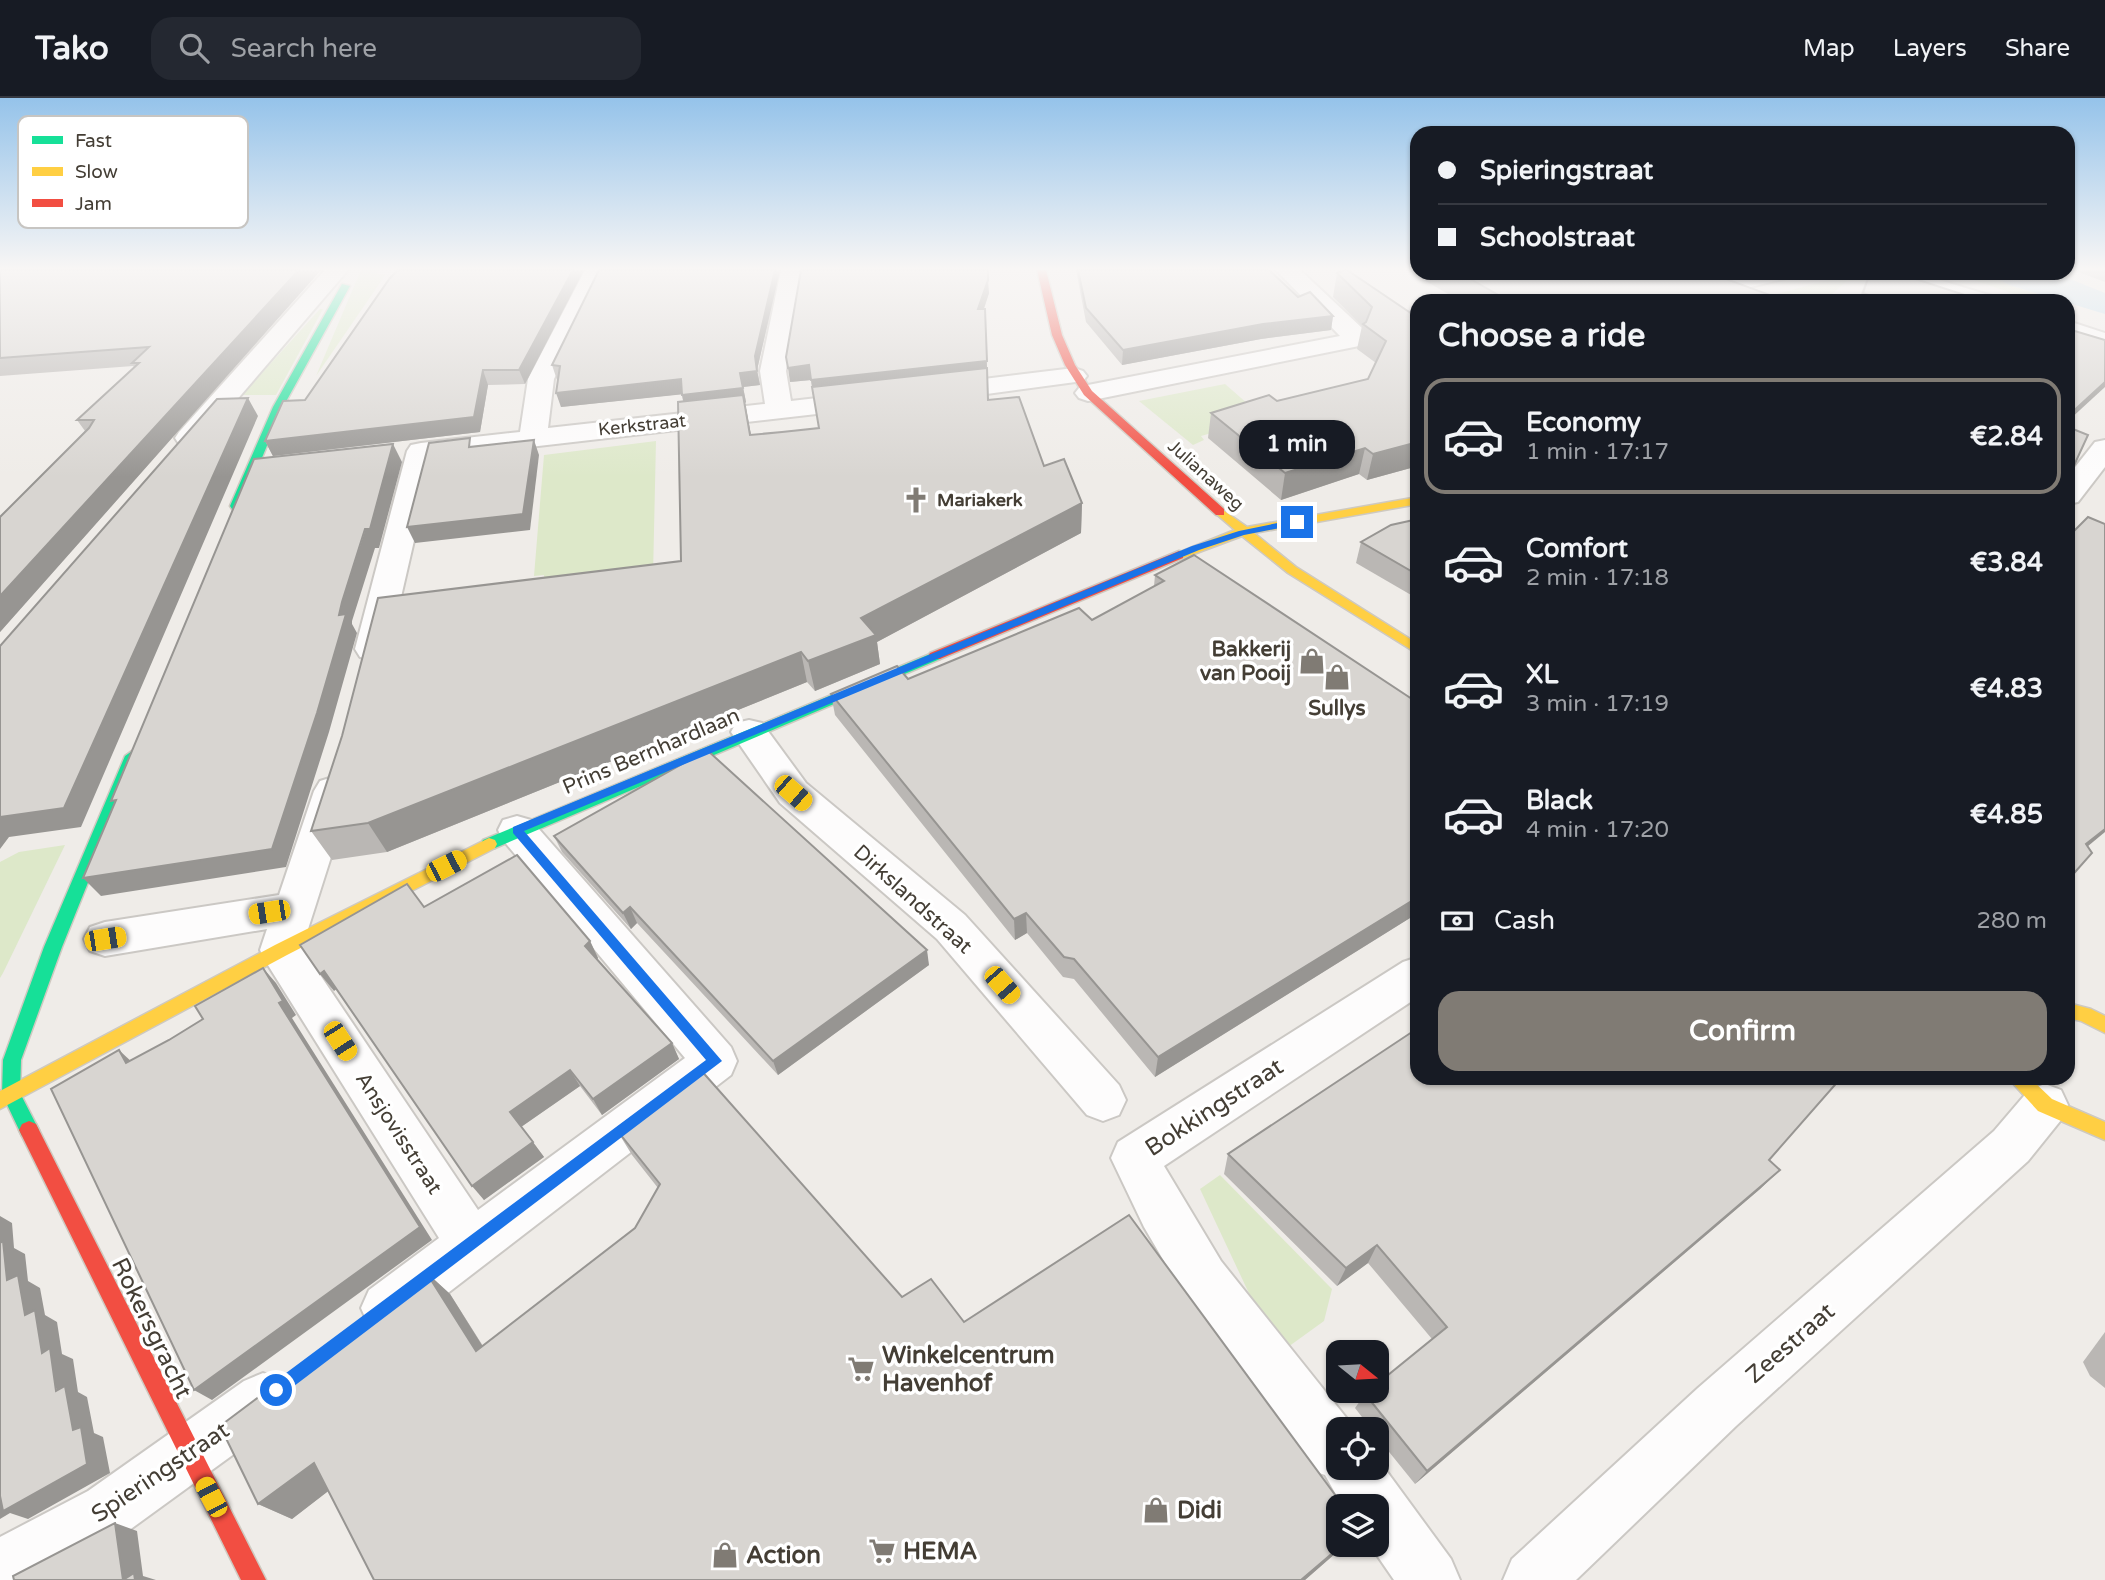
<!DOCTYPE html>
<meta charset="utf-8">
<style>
:root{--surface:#171b24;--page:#242831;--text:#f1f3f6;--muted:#9ea1a6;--line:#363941;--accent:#807b74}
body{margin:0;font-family:"Varela Round",sans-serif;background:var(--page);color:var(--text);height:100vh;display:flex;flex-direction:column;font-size:26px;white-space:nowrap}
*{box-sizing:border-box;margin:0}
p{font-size:23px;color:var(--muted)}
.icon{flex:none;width:38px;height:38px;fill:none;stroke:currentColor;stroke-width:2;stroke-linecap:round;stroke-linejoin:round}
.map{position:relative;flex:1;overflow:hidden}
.side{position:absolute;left:1410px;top:196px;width:665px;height:791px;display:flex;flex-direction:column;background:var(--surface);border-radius:21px;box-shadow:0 2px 5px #0004}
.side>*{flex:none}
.hud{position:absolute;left:1410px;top:28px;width:665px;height:154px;border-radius:21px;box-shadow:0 2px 5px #0004;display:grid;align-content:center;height:154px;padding:0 28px;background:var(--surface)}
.needle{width:46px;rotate:108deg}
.controls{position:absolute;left:1326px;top:1242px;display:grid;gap:14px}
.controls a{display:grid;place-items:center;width:63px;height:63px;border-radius:14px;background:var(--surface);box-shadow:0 2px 5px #0004;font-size:35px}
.end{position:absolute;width:32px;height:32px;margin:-16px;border:9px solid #1a73e8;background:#fff;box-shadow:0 0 0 4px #fff}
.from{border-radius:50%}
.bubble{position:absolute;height:49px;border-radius:21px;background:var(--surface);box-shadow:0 2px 5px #0004;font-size:23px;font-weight:700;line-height:49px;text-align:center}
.car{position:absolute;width:21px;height:42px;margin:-21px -10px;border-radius:9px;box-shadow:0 0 5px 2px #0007;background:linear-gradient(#f5c518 24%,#345 0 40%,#f5c518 0 76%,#345 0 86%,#f5c518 0)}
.hud b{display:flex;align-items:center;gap:24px;height:66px;font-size:26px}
.hud b+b{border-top:2px solid var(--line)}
.hud i{width:18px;height:18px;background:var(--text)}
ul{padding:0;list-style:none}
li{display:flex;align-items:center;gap:21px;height:116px;margin:0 14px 10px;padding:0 14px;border:4px solid transparent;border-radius:21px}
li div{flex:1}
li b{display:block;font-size:26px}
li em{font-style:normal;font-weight:700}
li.active{border-color:var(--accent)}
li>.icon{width:63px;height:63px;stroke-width:1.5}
h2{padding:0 28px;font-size:32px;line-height:84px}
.pay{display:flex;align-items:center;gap:18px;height:77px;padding:0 28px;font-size:26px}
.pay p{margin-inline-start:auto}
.cta{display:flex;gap:14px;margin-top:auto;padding:14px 28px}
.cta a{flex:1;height:80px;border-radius:21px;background:var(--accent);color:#fff;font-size:28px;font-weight:700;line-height:80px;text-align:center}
header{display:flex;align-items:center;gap:42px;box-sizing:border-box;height:98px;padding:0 35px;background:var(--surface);border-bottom:2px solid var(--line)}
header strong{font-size:33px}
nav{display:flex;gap:38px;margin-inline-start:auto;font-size:24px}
.search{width:490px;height:63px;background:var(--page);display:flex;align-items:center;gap:18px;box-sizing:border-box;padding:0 24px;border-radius:21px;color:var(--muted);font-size:26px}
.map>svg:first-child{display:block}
</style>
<header>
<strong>Tako</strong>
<div class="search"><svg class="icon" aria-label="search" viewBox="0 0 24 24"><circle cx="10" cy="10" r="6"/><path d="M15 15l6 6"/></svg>Search here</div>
<nav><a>Map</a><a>Layers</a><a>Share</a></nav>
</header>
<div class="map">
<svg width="2105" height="1482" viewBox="0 0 2105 1482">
<rect width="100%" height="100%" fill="#efece8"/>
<g fill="#dde8c9">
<polygon points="361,172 379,172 377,176 386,176 316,278"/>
<polygon points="1954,175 1987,175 2009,187 2061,203 2034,203"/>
<polygon points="1871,177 1865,183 1847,183 1824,203 1752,203 1842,178"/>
<polygon points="320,211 323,211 276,297 242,297"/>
<polygon points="1225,286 1264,320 1201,338 1204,342 1193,347 1139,303"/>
<polygon points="656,343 653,478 544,491 544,477 534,478 544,357"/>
<polygon points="65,747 3,875 0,880 0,764 19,754"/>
<polygon points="1220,1077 1332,1191 1324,1223 1288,1249 1254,1206 1200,1091"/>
</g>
<polygon fill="#badaec" points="1987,175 2055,175 2105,195 2105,216 2009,187"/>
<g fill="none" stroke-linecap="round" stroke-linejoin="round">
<g stroke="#cbc8c4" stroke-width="4">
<g id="street">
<polygon points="325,172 348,172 199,346 179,346 175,340 179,334"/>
<polygon points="585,172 607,172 554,281 548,330 765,306 760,273 781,172 803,172 786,273 791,303 869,294 878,296 882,302 878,308 869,310 433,360 389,551 384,559 372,562 360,559 355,551 407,353 411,347 421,345 520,334 528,281"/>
<polygon points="1276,172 1300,172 1362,230 1365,235 1359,248 1088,303 1079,300 1075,295 1079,290 1088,287 1340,238"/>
<polygon points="1752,175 1790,175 1787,180 1695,203 1656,203 1660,198"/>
<polygon points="1882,175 1916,175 1992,198 1996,203 1960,203 1885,180"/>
<polygon points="2068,223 2105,235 2105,250 2068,238"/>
<polygon points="1074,270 1083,273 1087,278 1083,283 935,303 926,300 922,295 926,290 935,287"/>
<polygon points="2105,342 2105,369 2078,404 2068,406 2068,378 2095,344"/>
<polygon points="749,622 762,625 806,685 965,817 1119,987 1126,1002 1119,1017 1103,1023 1087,1017 937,841 780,705 731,634 736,625"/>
<polygon points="333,679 346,683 352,693 302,850 478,1112 685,960 503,742 498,732 503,722 517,718 531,722 731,949 737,963 731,977 405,1228 387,1236 369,1228 361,1210 369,1192 439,1140 266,864 260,852 267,831 105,858 90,853 84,841 90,829 105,824 279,797 314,693 320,683"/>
<polygon points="1418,859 1418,899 1164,1068 1221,1163 1356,1332 1339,1332 1339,1370 1377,1370 1377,1360 1451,1461 1460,1482 1394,1482 1370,1447 1377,1447 1377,1409 1343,1409 1325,1377 1319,1375 1185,1199 1144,1129 1111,1060 1118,1044 1403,864"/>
<polygon points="2045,986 2061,992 2068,1007 2061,1022 2028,1063 1736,1328 1576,1482 1503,1482 1512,1461 1698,1290 1994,1033 2029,992"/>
<polygon points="263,1275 282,1283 290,1302 282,1321 128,1433 39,1482 0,1482 0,1439 88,1393 244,1283"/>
</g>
</g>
<g stroke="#cec9c0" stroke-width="3">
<g id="fast">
<polygon points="342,186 350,188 283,309 242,408 240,411 232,411 230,408 273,309"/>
<polygon points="935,554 940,555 942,558 940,561 495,750 483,750 481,746 483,742"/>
<polygon points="132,653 139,658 62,849 21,962 20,995 39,1032 36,1038 29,1041 22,1038 2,996 3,962 44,849 125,658"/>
</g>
</g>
<g stroke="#cec9c0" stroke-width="3">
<g id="slow">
<polygon points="1418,399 1418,406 1254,435 1296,469 1418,546 1418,556 1288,475 1242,438 1183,460 1179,461 1173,457 1235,432 1214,414 1220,410 1247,429"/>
<polygon points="489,740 495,742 497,746 495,750 287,857 0,1011 0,993 275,847"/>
<polygon points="2068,905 2091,911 2105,918 2105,935 2081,923 2068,920"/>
<polygon points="2008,980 2030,980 2052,1001 2105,1024 2105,1042 2038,1013"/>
</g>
</g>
<g stroke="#cec9c0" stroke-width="3">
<g id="jam">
<polygon points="1037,172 1046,172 1062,237 1075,267 1092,293 1224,411 1224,417 1216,417 1084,297 1065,267 1052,237"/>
<polygon points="1179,453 1183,454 1183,460 940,561 930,561 928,558 930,555"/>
<polygon points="29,1023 36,1026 266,1482 241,1482 22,1038 19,1032 22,1026"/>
</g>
</g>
<use href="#street" fill="#fdfcfc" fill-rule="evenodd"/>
<use href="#fast" fill="#16e098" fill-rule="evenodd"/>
<use href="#slow" fill="#ffcf43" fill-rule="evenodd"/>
<use href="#jam" fill="#f24e42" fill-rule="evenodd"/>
</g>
<g fill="#bab7b4">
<polygon points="0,172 321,172 0,534 0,419 85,333 77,322 134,269 133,268 0,278"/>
<polygon points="584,172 525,286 488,287 480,334 273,358 265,343 305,302"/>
<polygon points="599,172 780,172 757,272 760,287 743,289 746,304 745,305 751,337 819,330 811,282 790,284 989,195 984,211 988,302 1044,368 1082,405 1081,435 877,544 880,566 815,593 807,584 387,754 332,762 311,733 681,463 683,303 682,296 561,309 558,282 557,282 552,267"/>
<polygon points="1076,172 1269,172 1298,199 1333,218 1331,232 1261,241 1122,267 1086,224"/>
<polygon points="1407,172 1418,172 1418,175 1684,175 1682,180 1778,200 1776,203 1460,203"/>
<polygon points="2073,172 2105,172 2105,184"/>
<polygon points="1337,175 1418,220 1418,368 1367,382 1359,376 1281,402 1208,340 1211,315 1277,303 1368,281 1376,265 1357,251 1362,228 1333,199"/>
<polygon points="1869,175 1897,175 1983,203 1858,203"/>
<polygon points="1418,421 1418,501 1356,465 1361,444"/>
<polygon points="1155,477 1418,605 1418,815 1155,979 1074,881 1063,879 1027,835 1015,842 835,617 831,596 908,581 1092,522 1154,488"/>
<polygon points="554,738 929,867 778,977 637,825 631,831 562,754"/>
<polygon points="424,809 590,843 598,860 597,862 672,945 679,961 602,1017 580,988 521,1029 544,1059 484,1102 336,891 334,893"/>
<polygon points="616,1031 902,1199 964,1224 1339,1447 1345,1447 1305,1482 374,1482 328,1393 292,1421 258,1406 426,1174 450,1196 483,1248 635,1130 658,1090 632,1057"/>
<polygon points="1228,1056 1769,1062 1780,1072 1760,1091 1415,1386 1377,1339 1377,1332 1372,1332 1355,1310 1365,1296 1432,1241 1368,1165 1337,1188 1224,1076"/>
<polygon points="2105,1234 2105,1290 2090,1278 2083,1264"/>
</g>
<g fill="#979592">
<polygon points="299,172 321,172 0,534 0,498"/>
<polygon points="573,172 584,172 525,286 519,272"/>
<polygon points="775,172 780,172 757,272 760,287 743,289 746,304 745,305 756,365 685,311 682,297 755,258"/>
<polygon points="1665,175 1684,175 1677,191 1663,179"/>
<polygon points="988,182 989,195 979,225 978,211"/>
<polygon points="985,211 989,330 813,297 811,282"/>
<polygon points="1333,218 1331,232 1261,241 1122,267 1123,252 1263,226"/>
<polygon points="809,267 811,282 790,284 788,270"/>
<polygon points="483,272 488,287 480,334 273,358 265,343"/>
<polygon points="681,281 685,296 561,309 556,295"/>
<polygon points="2105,284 2105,289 2068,323 2068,318"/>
<polygon points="248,300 258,318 81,729 9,739 0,751 0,719"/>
<polygon points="534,342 539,357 530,432 415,445 407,429"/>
<polygon points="1418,344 1418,368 1367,382 1373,356"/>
<polygon points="393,346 402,364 379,450 375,450 352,523 352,526 357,535 329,634 286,769 101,798 83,780 342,504"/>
<polygon points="1365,350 1359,376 1281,402 1285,375"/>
<polygon points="1082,405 1081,435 877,544 880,566 815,593 808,563 861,520"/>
<polygon points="801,554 807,584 387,754 368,725"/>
<polygon points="2105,731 2105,734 2070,763 2086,746"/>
<polygon points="1418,799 1418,815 1155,979 1158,959"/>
<polygon points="630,809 637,825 631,831 623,815"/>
<polygon points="1026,815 1027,835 1015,842 1014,821"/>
<polygon points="590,843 598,860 593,865 585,848"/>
<polygon points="927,852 929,867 778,977 773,963"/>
<polygon points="263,870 276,885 296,917 292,920 432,1142 212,1302 194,1292 279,905"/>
<polygon points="324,873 338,890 334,893 320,876"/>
<polygon points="672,945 679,961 602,1017 593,1001"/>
<polygon points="119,952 135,967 126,965"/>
<polygon points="570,972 580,988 521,1029 510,1014"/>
<polygon points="533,1044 544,1059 484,1102 472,1088"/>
<polygon points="1780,1072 1760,1091 1415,1386 1427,1373"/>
<polygon points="0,1118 12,1125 14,1150 25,1156 28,1183 40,1190 45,1217 57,1224 62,1256 73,1261 78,1294 87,1299 94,1335 103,1339 110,1375 28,1421 10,1415 0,1421 0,1398 73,1332 42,1255 25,1217 7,1182 0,1152"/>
<polygon points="1377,1147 1368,1165 1337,1188 1346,1170"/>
<polygon points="426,1174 450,1196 498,1273 476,1253"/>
<polygon points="314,1365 344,1381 292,1421 258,1406"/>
<polygon points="115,1425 137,1433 143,1478 156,1482 123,1482"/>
<polygon points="1342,1447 1345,1447 1305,1482 1301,1482"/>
</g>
<g fill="#d8d5d1" stroke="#979592" stroke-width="2">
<polygon points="0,172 299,172 0,498 0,419 89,330 94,322 77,322 139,265 132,265 149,249 0,260"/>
<polygon points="398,172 573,172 519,272 483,272 474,319 265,343 283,303 305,302 390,180"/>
<polygon points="599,172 775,172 755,258 757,273 740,275 743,290 682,297 681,281 556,295 560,268 552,267"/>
<polygon points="801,172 988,172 988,182 978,211 985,211 987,263 811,282 809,267 788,270 786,259"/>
<polygon points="1078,172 1269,172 1298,199 1310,194 1333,218 1263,226 1123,252 1086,210"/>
<polygon points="1344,172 1347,172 1418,220 1418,344 1373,356 1365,350 1285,375 1211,315 1269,297 1277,303 1368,281 1386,243 1363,226 1366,224 1372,209 1337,175"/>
<polygon points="1460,175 1665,175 1663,179 1665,181 1718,178 1778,200 1772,203 1509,203"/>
<polygon points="1870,175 1897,175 1983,203 1885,203 1863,195"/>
<polygon points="2068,231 2105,242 2105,284 2068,318"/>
<polygon points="987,270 988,302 1019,299 1044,368 1064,361 1082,405 861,520 876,537 808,563 801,554 368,725 311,733 342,638 378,500 681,463 678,304 743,297 750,337 782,334 819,330 812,289"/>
<polygon points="248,300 64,710 0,719 0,548 217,301"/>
<polygon points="2068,329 2088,337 2071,374 2068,373"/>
<polygon points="470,340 469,349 534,342 523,416 407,429 429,345"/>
<polygon points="393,346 370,431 365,431 342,504 339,517 346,516 317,615 272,751 83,780 116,702 111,703 254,361"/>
<polygon points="2088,419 2105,426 2105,731 2086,746 2092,755 2068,782 2068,439"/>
<polygon points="1418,421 1418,477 1361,444 1391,427"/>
<polygon points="1194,457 1418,605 1418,799 1158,959 1074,861 1064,859 1026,815 1014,821 831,596 897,568 908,581 1079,510 1092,522 1164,483 1155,477"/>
<polygon points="707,652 927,852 773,963 630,809 623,815 554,738"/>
<polygon points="517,757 590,843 585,848 672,945 593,1001 570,972 510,1014 533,1044 472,1088 324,873 320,876 300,847 407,786 424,809"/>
<polygon points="263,870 283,903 279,905 420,1129 194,1292 51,991 119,952 126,965 169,942 203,921 195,908"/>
<polygon points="1418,930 1418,980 1841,980 1769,1062 1780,1072 1427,1373 1365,1296 1368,1293 1377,1293 1377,1286 1447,1229 1377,1147 1346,1170 1228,1056"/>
<polygon points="699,970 902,1199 931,1181 964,1224 1129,1117 1344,1409 1339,1409 1339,1447 1342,1447 1301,1482 374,1482 314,1365 258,1406 220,1328 426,1174 476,1253 635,1130 660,1086 616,1031"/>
<polygon points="3,1143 7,1182 18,1177 25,1217 35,1212 42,1255 50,1250 56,1293 65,1288 73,1332 81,1329 87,1366 3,1413 0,1398 0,1145"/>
<polygon points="115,1425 123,1482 134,1475 135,1482 14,1482 13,1478"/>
</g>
<linearGradient id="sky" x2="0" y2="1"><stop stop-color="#95c3ea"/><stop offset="0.45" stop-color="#f8f6f5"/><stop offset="1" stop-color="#f8f6f5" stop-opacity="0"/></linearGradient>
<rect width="2105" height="379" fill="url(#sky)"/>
<polygon fill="#1a73e8" points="1297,421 1300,426 1244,437 1199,452 524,733 722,963 281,1298 270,1298 270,1287 706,962 513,735 513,729 1192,448 1239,433"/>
<defs>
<g id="church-bare" transform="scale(2.1)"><path d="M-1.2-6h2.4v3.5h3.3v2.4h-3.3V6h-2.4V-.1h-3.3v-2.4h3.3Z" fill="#807b74" stroke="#fff" stroke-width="2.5" paint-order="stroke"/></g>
<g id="shop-bare" transform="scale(2.1)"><path d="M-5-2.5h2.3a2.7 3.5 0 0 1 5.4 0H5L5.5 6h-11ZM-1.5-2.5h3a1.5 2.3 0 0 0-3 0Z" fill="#807b74" stroke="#fff" stroke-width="2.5" paint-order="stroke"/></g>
<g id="supermarket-bare" transform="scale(2.1)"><path d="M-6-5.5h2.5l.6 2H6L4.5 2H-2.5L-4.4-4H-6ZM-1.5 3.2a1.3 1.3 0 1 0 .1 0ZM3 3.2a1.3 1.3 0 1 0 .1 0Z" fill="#807b74" stroke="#fff" stroke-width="2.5" paint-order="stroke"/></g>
</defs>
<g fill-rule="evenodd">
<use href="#church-bare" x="916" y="402"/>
<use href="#shop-bare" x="1312" y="563"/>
<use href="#shop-bare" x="1337" y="579"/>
<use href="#supermarket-bare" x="861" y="1271"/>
<use href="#shop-bare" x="1156" y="1412"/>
<use href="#supermarket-bare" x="882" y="1453"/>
<use href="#shop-bare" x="725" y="1457"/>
</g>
<g text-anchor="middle" stroke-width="7" stroke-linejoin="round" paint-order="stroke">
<g font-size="18" fill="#443e35" stroke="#fff">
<text transform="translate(642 327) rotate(-6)" y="6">Kerkstraat</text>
<text transform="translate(1206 377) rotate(42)" y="6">Julianaweg</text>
</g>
<g font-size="18" font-weight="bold" fill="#443e35" stroke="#fff" text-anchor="start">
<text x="937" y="408">Mariakerk</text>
</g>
<g font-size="21" font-weight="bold" fill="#443e35" stroke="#fff" text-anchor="end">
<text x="1291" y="558">Bakkerij<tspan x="1291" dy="24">van Pooij</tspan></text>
<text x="1337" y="617" text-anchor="middle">Sullys</text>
</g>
<g font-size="21" fill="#443e35" stroke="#fff">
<text transform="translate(651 653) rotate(-23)" y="7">Prins Bernhardlaan</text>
<text transform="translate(913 801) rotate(42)" y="7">Dirkslandstraat</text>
<text transform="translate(399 1035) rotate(57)" y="7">Ansjovisstraat</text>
</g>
<g font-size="24" fill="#443e35" stroke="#fff">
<text transform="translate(1214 1009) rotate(-33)" y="8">Bokkingstraat</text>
<text transform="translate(152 1230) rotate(64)" y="8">Rokersgracht</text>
<text transform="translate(1790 1245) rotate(-41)" y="8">Zeestraat</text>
<text transform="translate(160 1374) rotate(-34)" y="8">Spieringstraat</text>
</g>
<g font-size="24" font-weight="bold" fill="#443e35" stroke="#fff" text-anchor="start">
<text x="882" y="1265">Winkelcentrum<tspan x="882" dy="28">Havenhof</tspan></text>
<text x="1177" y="1420">Didi</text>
<text x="903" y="1461">HEMA</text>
<text x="746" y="1465">Action</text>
</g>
</g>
<rect x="18" y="18" width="230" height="112" rx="10" fill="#fff" stroke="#c7c5c2" stroke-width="2"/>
<rect x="32" y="38" width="31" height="8" fill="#16e098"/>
<rect x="32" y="69" width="31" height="9" fill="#ffcf43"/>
<rect x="32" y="101" width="31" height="8" fill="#f24e42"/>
<g font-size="19" fill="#443e35">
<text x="75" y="49">Fast</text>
<text x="75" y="80">Slow</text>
<text x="75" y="112">Jam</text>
</g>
</svg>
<div class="controls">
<a><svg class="needle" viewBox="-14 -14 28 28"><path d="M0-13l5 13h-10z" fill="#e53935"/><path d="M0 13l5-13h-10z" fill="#9ea1a6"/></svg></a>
<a><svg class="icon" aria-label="locate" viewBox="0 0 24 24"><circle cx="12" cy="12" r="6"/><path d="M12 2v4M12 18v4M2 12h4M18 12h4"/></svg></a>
<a><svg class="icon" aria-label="layers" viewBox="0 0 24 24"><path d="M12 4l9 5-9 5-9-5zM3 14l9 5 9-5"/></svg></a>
</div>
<i class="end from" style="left:276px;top:1292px"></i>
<i class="end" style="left:1297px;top:424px"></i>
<div class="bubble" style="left:1239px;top:322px;width:116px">1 min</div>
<i class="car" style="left:793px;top:695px;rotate:131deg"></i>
<i class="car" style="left:446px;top:768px;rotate:63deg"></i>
<i class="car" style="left:269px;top:814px;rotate:261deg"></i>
<i class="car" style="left:105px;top:841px;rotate:81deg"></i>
<i class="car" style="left:1002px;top:887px;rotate:139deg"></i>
<i class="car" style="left:340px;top:943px;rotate:147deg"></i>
<i class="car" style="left:211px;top:1399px;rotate:332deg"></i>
<div class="hud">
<b><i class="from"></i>Spieringstraat</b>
<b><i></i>Schoolstraat</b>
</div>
<section class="side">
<h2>Choose a ride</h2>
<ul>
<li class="active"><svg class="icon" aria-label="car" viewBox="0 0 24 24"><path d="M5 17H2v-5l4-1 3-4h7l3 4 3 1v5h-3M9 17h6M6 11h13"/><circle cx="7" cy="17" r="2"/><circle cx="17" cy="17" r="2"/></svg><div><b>Economy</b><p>1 min · 17:17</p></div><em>€2.84</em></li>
<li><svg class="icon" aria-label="car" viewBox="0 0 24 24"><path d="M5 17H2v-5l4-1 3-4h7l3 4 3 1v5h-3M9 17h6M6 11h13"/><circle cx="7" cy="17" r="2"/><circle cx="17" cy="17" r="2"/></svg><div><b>Comfort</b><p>2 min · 17:18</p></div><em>€3.84</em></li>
<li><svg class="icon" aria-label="car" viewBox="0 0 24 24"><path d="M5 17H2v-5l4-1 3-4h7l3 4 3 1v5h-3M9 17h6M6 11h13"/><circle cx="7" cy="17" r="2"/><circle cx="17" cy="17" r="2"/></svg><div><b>XL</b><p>3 min · 17:19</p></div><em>€4.83</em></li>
<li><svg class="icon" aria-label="car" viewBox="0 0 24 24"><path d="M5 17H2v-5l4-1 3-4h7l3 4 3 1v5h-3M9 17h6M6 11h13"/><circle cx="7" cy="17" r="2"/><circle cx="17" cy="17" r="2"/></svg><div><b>Black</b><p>4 min · 17:20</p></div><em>€4.85</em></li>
</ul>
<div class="pay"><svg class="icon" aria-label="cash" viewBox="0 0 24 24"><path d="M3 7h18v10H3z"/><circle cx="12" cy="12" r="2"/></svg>Cash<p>280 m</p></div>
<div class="cta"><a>Confirm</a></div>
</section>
</div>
